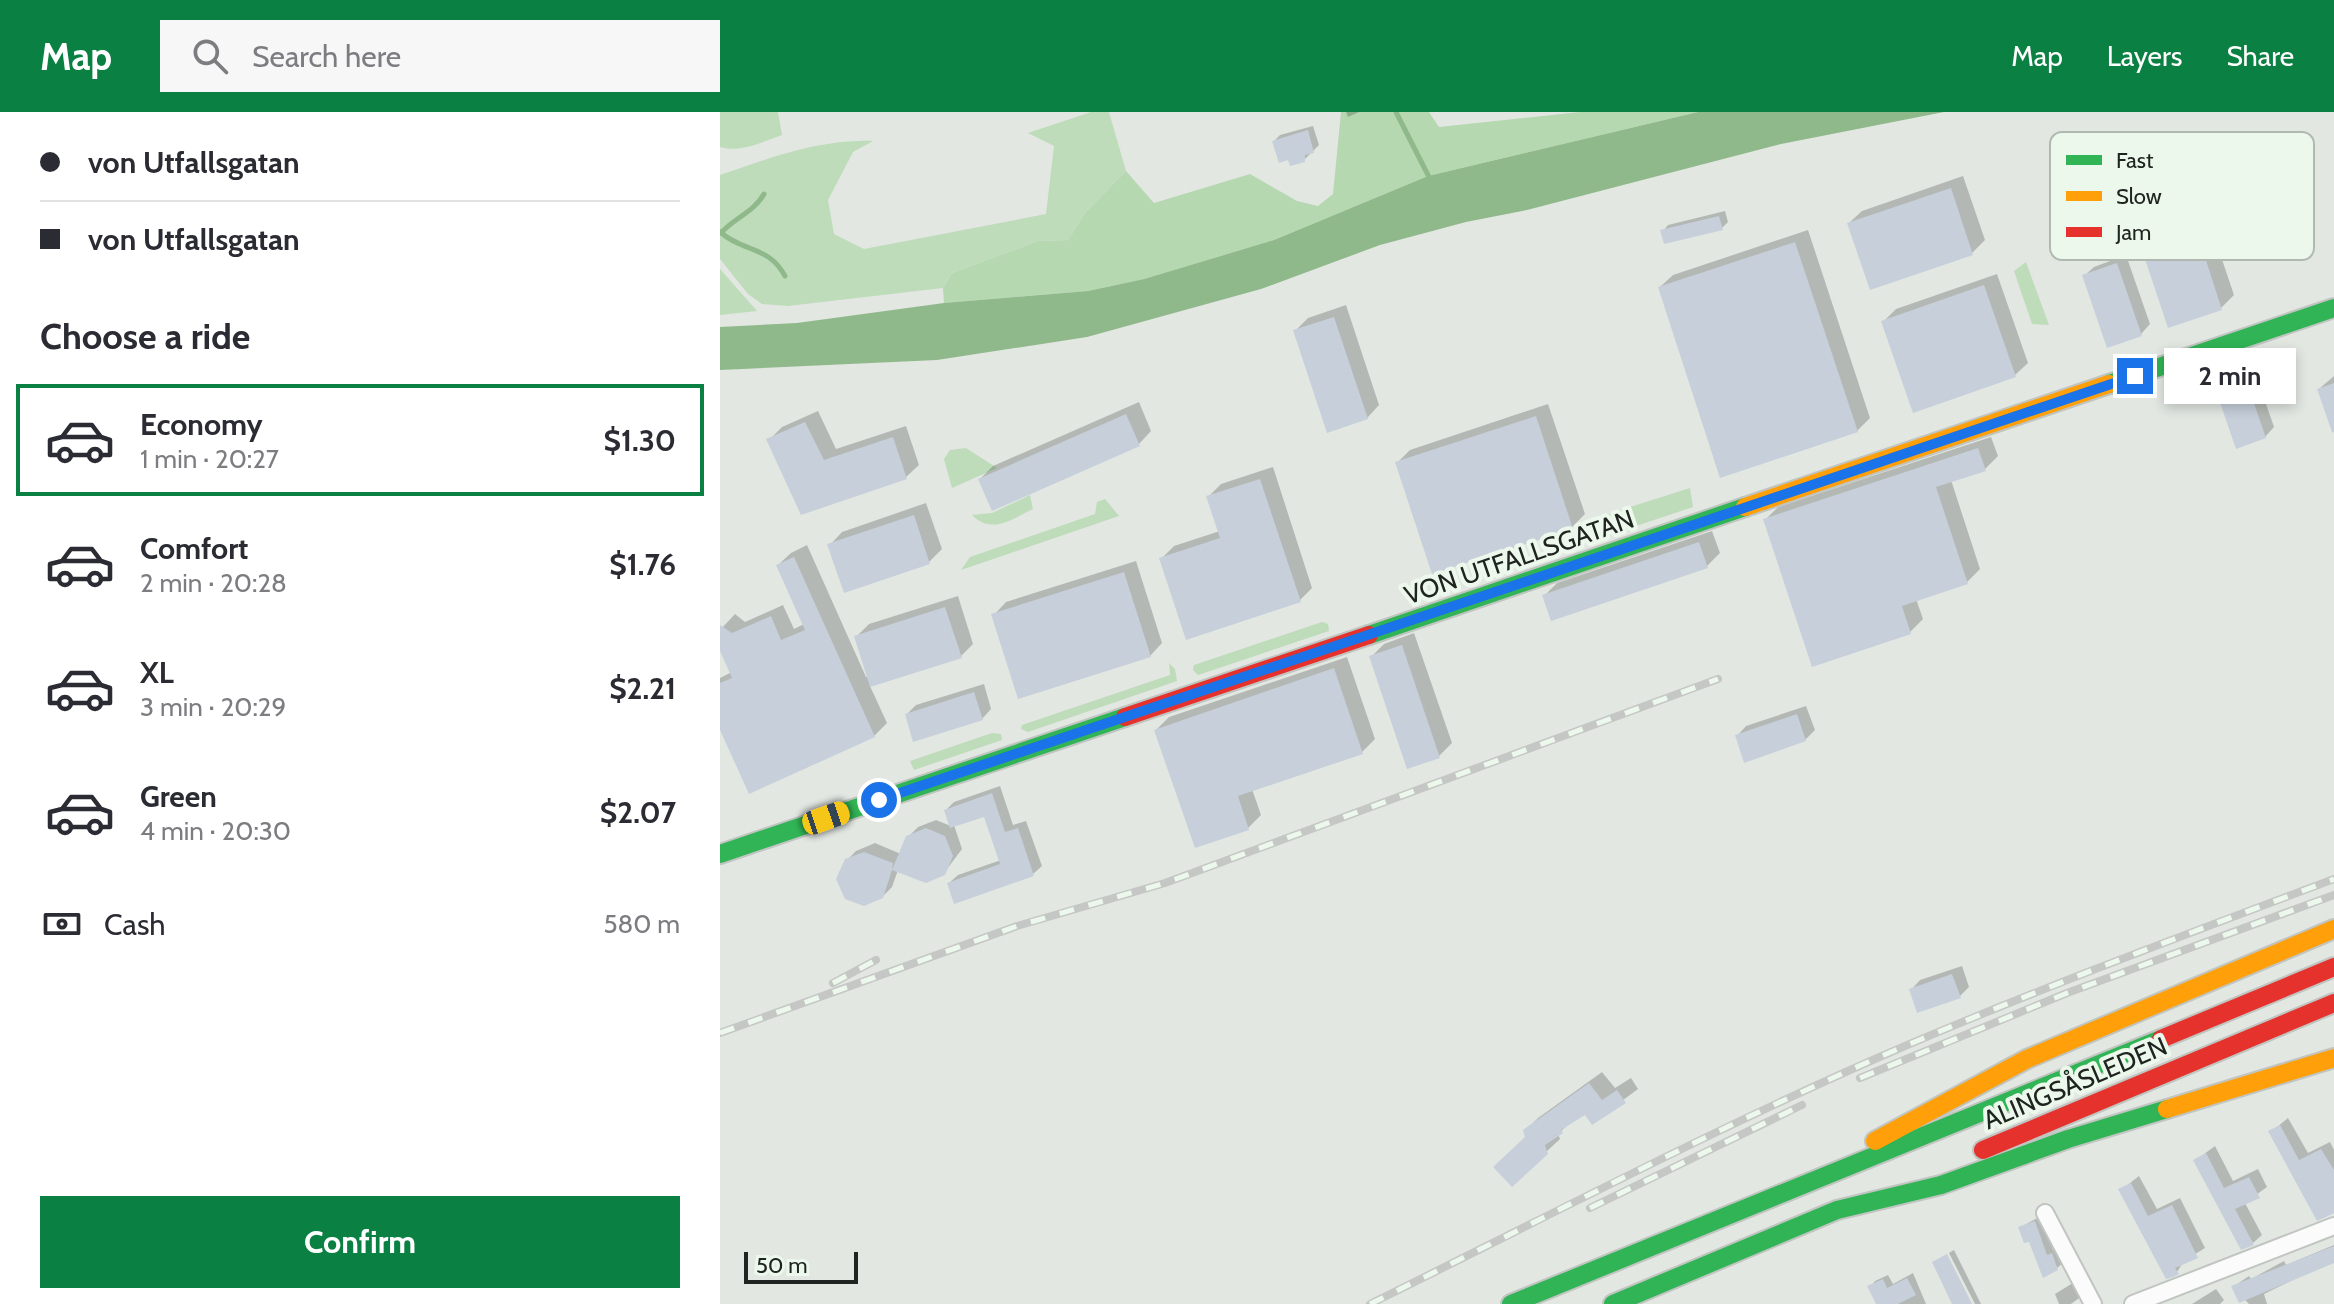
<!DOCTYPE html>
<meta charset="utf-8">
<style>
:root{--surface:#fff;--page:#f7f7f7;--text:#2b2b33;--muted:#7c7c81;--line:#e1e1e2;--accent:#0b8043}
body{margin:0;font-family:Cabin,sans-serif;background:var(--page);color:var(--text);height:100vh;display:flex;flex-direction:column;font-size:30px;white-space:nowrap}
*{box-sizing:border-box;margin:0}
p{font-size:26px;color:var(--muted)}
.icon{flex:none;width:44px;height:44px;fill:none;stroke:currentColor;stroke-width:2;stroke-linecap:round;stroke-linejoin:round}
.map{position:relative;flex:1;overflow:hidden}
.drawer{display:flex;flex-direction:column;background:var(--surface);width:720px}
.drawer>*{flex:none}
.guide{display:grid;align-content:center;height:176px;padding:0 40px;background:var(--surface)}
.scale{position:absolute;left:24px;bottom:20px;width:114px;box-sizing:border-box;padding-left:8px;border:4px solid #202420;border-top:0;font-size:22px;line-height:28px;white-space:nowrap;color:#202420;-webkit-text-stroke:6px #edf8ec;paint-order:stroke}
.end{position:absolute;width:36px;height:36px;margin:-18px;border:10px solid #1a73e8;background:#fff;box-shadow:0 0 0 4px #fff}
.from{border-radius:50%}
.bubble{position:absolute;height:56px;border-radius:0px;background:var(--surface);box-shadow:0 4px 12px #0003;font-size:26px;font-weight:700;line-height:56px;text-align:center}
.car{position:absolute;width:24px;height:48px;margin:-24px -12px;border-radius:10px;box-shadow:0 0 6px 2px #0007;background:linear-gradient(#f5c518 24%,#345 0 40%,#f5c518 0 76%,#345 0 86%,#f5c518 0)}
.guide b{display:flex;align-items:center;gap:28px;height:76px;font-size:30px}
.guide b+b{border-top:2px solid var(--line)}
.guide i{width:20px;height:20px;background:var(--text)}
ul{padding:0;list-style:none}
li{display:flex;align-items:center;gap:24px;height:112px;margin:0 16px 12px;padding:0 24px;border:4px solid transparent;border-radius:0px}
li div{flex:1}
li b{display:block;font-size:30px}
li em{font-style:normal;font-weight:700}
li.selected{border-color:var(--accent)}
li>.icon{width:72px;height:72px;stroke-width:1.5}
h2{padding:0 40px;font-size:36px;line-height:96px}
.pay{display:flex;align-items:center;gap:20px;height:88px;padding:0 40px;font-size:30px}
.pay p{margin-inline-start:auto}
.button{display:flex;gap:16px;margin-top:auto;padding:16px 40px}
.button a{flex:1;height:92px;border-radius:0px;background:var(--accent);color:#fff;font-size:32px;font-weight:700;line-height:92px;text-align:center}
header{display:flex;align-items:center;gap:48px;box-sizing:border-box;height:112px;padding:0 40px;background:var(--accent);color:#fff}
header strong{font-size:38px}
nav{display:flex;gap:44px;margin-inline-start:auto;font-size:28px}
.search{width:560px;height:72px;background:var(--page);display:flex;align-items:center;gap:20px;box-sizing:border-box;padding:0 28px;border-radius:0px;color:var(--muted);font-size:30px}
main{display:flex;flex:1;min-height:0}
.map>svg:first-child{display:block}
</style>
<header>
<strong>Map</strong>
<div class="search"><svg class="icon" aria-label="search" viewBox="0 0 24 24"><circle cx="10" cy="10" r="6"/><path d="M15 15l6 6"/></svg>Search here</div>
<nav><a>Map</a><a>Layers</a><a>Share</a></nav>
</header>
<main>
<section class="drawer">
<div class="guide">
<b><i class="from"></i>von Utfallsgatan</b>
<b><i></i>von Utfallsgatan</b>
</div>
<h2>Choose a ride</h2>
<ul>
<li class="selected"><svg class="icon" aria-label="car" viewBox="0 0 24 24"><path d="M5 17H2v-5l4-1 3-4h7l3 4 3 1v5h-3M9 17h6M6 11h13"/><circle cx="7" cy="17" r="2"/><circle cx="17" cy="17" r="2"/></svg><div><b>Economy</b><p>1 min · 20:27</p></div><em>$1.30</em></li>
<li><svg class="icon" aria-label="car" viewBox="0 0 24 24"><path d="M5 17H2v-5l4-1 3-4h7l3 4 3 1v5h-3M9 17h6M6 11h13"/><circle cx="7" cy="17" r="2"/><circle cx="17" cy="17" r="2"/></svg><div><b>Comfort</b><p>2 min · 20:28</p></div><em>$1.76</em></li>
<li><svg class="icon" aria-label="car" viewBox="0 0 24 24"><path d="M5 17H2v-5l4-1 3-4h7l3 4 3 1v5h-3M9 17h6M6 11h13"/><circle cx="7" cy="17" r="2"/><circle cx="17" cy="17" r="2"/></svg><div><b>XL</b><p>3 min · 20:29</p></div><em>$2.21</em></li>
<li><svg class="icon" aria-label="car" viewBox="0 0 24 24"><path d="M5 17H2v-5l4-1 3-4h7l3 4 3 1v5h-3M9 17h6M6 11h13"/><circle cx="7" cy="17" r="2"/><circle cx="17" cy="17" r="2"/></svg><div><b>Green</b><p>4 min · 20:30</p></div><em>$2.07</em></li>
</ul>
<div class="pay"><svg class="icon" aria-label="cash" viewBox="0 0 24 24"><path d="M3 7h18v10H3z"/><circle cx="12" cy="12" r="2"/></svg>Cash<p>580 m</p></div>
<div class="button"><a>Confirm</a></div>
</section>
<div class="map">
<svg width="1614" height="1192" viewBox="0 0 1614 1192">
<rect width="100%" height="100%" fill="#e2e7e2"/>
<g fill="#bedcba">
<path d="M0,0H58L62,23C42,30 20,41 0,35Z"/>
<path d="M371,0H389L406,59L365,101L348,128L318,129L232,161L223,176L68,194L42,192L28,182L0,147V63C50,46 99,27 153,29L133,40L108,88L114,122L144,137L326,102L334,34L308,21Z"/>
<polygon points="1306,150 1329,213 1312,212 1294,159"/>
<polygon points="0,157 37,199 0,203"/>
<polygon points="246,336 277,356 232,376 224,347 230,338"/>
<polygon points="970,376 973,395 895,421 889,421 882,404"/>
<path d="M310,383L313,397C292,407 272,423 252,403L272,401Z"/>
<polygon points="385,387 399,404 241,458 250,445 375,402 377,390"/>
<polygon points="602,510 608,512 609,519 478,563 473,558 474,553"/>
<polygon points="449,551 455,557 457,569 308,620 301,617 302,613 450,563"/>
<polygon points="272,621 281,622 282,628 194,658 190,649"/>
</g>
<polygon fill="#b5d8b1" points="621,0 709,0 719,15 860,0 978,0 708,64 554,128 424,167 368,179 224,191 223,176 232,161 318,129 348,128 365,101 406,59 434,91 530,62 577,89 598,94 613,82"/>
<polygon fill="#8fb98a" points="978,0 1224,0 1061,32 807,98 746,110 660,133 541,177 367,225 217,248 0,258 0,215 77,211 224,191 368,179 424,167 554,128 708,64"/>
<g fill="#0003">
<polygon points="626,0 639,0 628,5"/>
<polygon points="593,14 599,33 584,48 554,29 560,23"/>
<polygon points="1243,64 1265,128 1252,141 1129,111 1142,99"/>
<polygon points="1005,99 1008,110 1002,116 943,119 948,113"/>
<polygon points="1487,103 1514,183 1501,196 1450,213 1423,133 1435,120"/>
<polygon points="1088,118 1150,306 1137,319 940,175 953,163"/>
<polygon points="1406,143 1430,212 1421,222 1364,164 1374,155"/>
<polygon points="1277,162 1308,251 1295,263 1163,210 1176,197"/>
<polygon points="626,193 659,293 647,306 575,219 588,206"/>
<polygon points="1528,240 1554,315 1545,325 1492,259 1501,250"/>
<polygon points="1614,264 1614,321 1599,277"/>
<polygon points="419,290 431,319 419,332 260,367 273,354"/>
<polygon points="828,292 865,402 852,415 678,350 690,338"/>
<polygon points="98,299 116,337 186,314 199,353 186,365 82,401 49,328 62,315"/>
<polygon points="1271,325 1278,344 1265,357 1231,368 1260,457 1247,470 1196,487 1203,507 1190,520 1046,407 1058,395"/>
<polygon points="553,355 592,476 579,489 441,447 454,434 500,419 488,385 501,372"/>
<polygon points="206,391 222,437 209,450 110,433 122,420"/>
<polygon points="992,419 1000,441 987,454 824,484 837,471"/>
<polygon points="87,433 146,565 149,564 136,525 149,512 238,484 253,532 240,545 150,574 167,611 154,624 0,613 0,566 12,560 0,535 0,518 15,502 25,510 63,493 74,517 84,512 58,453 71,441"/>
<polygon points="416,449 442,531 430,544 274,503 286,490"/>
<polygon points="694,521 732,631 719,644 651,545 664,532"/>
<polygon points="627,545 655,627 642,640 532,677 541,703 528,716 476,734 436,618 449,605"/>
<polygon points="264,572 271,597 262,607 187,602 196,593"/>
<polygon points="1086,594 1095,618 1085,628 1017,624 1026,614"/>
<polygon points="280,674 293,713 306,709 322,754 313,762 229,771 238,763 281,748 265,702 234,713 242,737 224,761 178,758 172,775 162,785 126,749 136,739 155,731 181,742 188,725 198,715 216,708 231,714 226,698 234,690"/>
<polygon points="1242,854 1249,875 1240,884 1191,878 1200,868"/>
<polygon points="882,960 895,976 911,966 918,977 872,1011 866,1001 853,1008 838,1022 840,1027 826,1040 807,1025 805,1019 818,1006"/>
<polygon points="1568,1006 1588,1041 1610,1030 1614,1038 1614,1096 1551,1020"/>
<polygon points="1495,1034 1513,1069 1538,1057 1547,1075 1525,1091 1542,1123 1533,1131 1476,1048"/>
<polygon points="1419,1064 1437,1097 1460,1086 1485,1136 1464,1149 1457,1160 1401,1078"/>
<polygon points="1321,1104 1333,1138 1338,1136 1343,1151 1337,1156 1301,1115"/>
<polygon points="1614,1133 1614,1148 1544,1182 1547,1192 1529,1192 1513,1175 1529,1164 1531,1167 1564,1149 1566,1153"/>
<polygon points="1234,1138 1261,1192 1255,1192 1229,1141"/>
<polygon points="1193,1161 1206,1192 1158,1192 1150,1175 1155,1169 1168,1163 1173,1172"/>
<polygon points="1356,1169 1362,1184 1351,1192 1339,1192 1335,1182"/>
<polygon points="1496,1177 1504,1188 1500,1192 1472,1192"/>
</g>
<g fill="none" stroke-linecap="round" stroke-linejoin="round">
<g stroke="#8fb98a" stroke-width="5">
<polyline points="676,0 710,67"/>
<path d="M0,120C24,141 48,133 65,164"/>
<path d="M1,121C14,106 34,100 44,82"/>
</g>
</g>
<g fill="#c6cfda">
<polygon points="588,18 594,41 585,43 585,50 570,54 568,48 559,51 552,29"/>
<polygon points="1231,76 1253,143 1150,178 1127,111"/>
<polygon points="999,104 1003,118 944,132 940,118"/>
<polygon points="1475,114 1502,198 1448,216 1420,132"/>
<polygon points="1075,130 1138,320 1000,366 938,175"/>
<polygon points="1397,151 1422,224 1387,236 1362,163"/>
<polygon points="1264,173 1296,265 1193,301 1161,209"/>
<polygon points="614,205 648,307 607,321 573,218"/>
<polygon points="1519,248 1546,326 1516,337 1489,258"/>
<polygon points="1614,271 1614,320 1612,320 1597,277"/>
<polygon points="406,302 420,334 272,399 258,367"/>
<polygon points="816,304 853,417 712,462 675,350"/>
<polygon points="85,310 104,348 173,325 187,367 81,403 46,327"/>
<polygon points="1258,336 1266,359 1216,375 1248,472 1182,494 1191,522 1092,555 1043,407"/>
<polygon points="540,367 581,490 466,528 439,446 500,426 486,384"/>
<polygon points="194,403 210,452 124,481 107,432"/>
<polygon points="979,430 988,456 831,509 822,483"/>
<polygon points="74,445 155,625 29,682 0,618 0,571 12,566 0,539 0,513 12,521 51,504 61,528 85,518 56,453"/>
<polygon points="404,460 431,545 298,587 271,502"/>
<polygon points="225,495 242,546 150,575 134,524"/>
<polygon points="682,533 720,646 687,657 649,544"/>
<polygon points="614,556 643,642 518,684 529,718 475,736 434,618"/>
<polygon points="254,580 263,608 193,630 185,602"/>
<polygon points="1077,602 1086,629 1024,651 1015,623"/>
<polygon points="272,681 285,720 298,716 314,764 234,792 227,771 280,752 264,705 230,716 224,698"/>
<polygon points="206,716 225,724 233,744 225,763 206,771 172,758 163,786 144,794 125,787 116,767 125,747 144,740 173,751 172,758 186,724"/>
<polygon points="1232,862 1241,886 1197,901 1189,877"/>
<polygon points="869,971 882,988 897,978 906,991 872,1013 865,1003 841,1018 843,1021 825,1033 828,1042 792,1075 773,1055 805,1025 803,1018"/>
<polygon points="1560,1013 1579,1048 1601,1037 1614,1058 1614,1101 1604,1106 1597,1109 1548,1019"/>
<polygon points="1486,1041 1504,1076 1529,1065 1540,1086 1515,1097 1534,1133 1521,1138 1473,1048"/>
<polygon points="1411,1071 1428,1104 1452,1093 1478,1146 1455,1156 1459,1162 1453,1165 1446,1167 1398,1077"/>
<polygon points="1315,1109 1327,1143 1332,1141 1338,1158 1323,1166 1309,1130 1304,1131 1298,1115"/>
<polygon points="1614,1134 1614,1151 1519,1191 1511,1174"/>
<polygon points="1227,1142 1252,1192 1232,1192 1212,1150"/>
<polygon points="1187,1166 1196,1183 1178,1192 1156,1192 1147,1174 1163,1167 1167,1176"/>
</g>
<g fill="none" stroke-linecap="round" stroke-linejoin="round">
<g stroke="#c1c5c1" stroke-width="20">
<g id="street">
<polyline points="1325,1101 1373,1192"/>
<polyline points="1413,1192 1614,1114"/>
</g>
</g>
<g stroke="#c1c5c1" stroke-width="22">
<g id="fast">
<polyline points="1389,272 1614,196"/>
<polyline points="649,523 1025,395"/>
<polyline points="0,742 405,605"/>
<polyline points="791,1192 1441,927"/>
<polyline points="893,1192 1117,1098 1221,1073 1348,1027 1447,997"/>
</g>
</g>
<g stroke="#c1c5c1" stroke-width="22">
<g id="slow">
<polyline points="1025,395 1389,272"/>
<polyline points="1447,997 1614,946"/>
<polyline points="1155,1029 1307,947 1614,817"/>
</g>
</g>
<g stroke="#c1c5c1" stroke-width="22">
<g id="jam">
<polyline points="405,605 649,523"/>
<polyline points="1441,927 1614,855"/>
<polyline points="1263,1038 1614,891"/>
</g>
</g>
<use href="#street" stroke="#fbfbfb" stroke-width="16"/>
<use href="#fast" stroke="#30b455" stroke-width="18"/>
<use href="#slow" stroke="#ff9f0a" stroke-width="18"/>
<use href="#jam" stroke="#e5322d" stroke-width="18"/>
<g stroke="#c5c7c5" stroke-width="8">
<g id="rail">
<polyline points="113,871 156,848"/>
<polyline points="0,921 297,814 445,771 998,567"/>
<polyline points="1140,966 1347,881 1614,783"/>
<polyline points="870,1096 1082,993"/>
<path d="M650,1192C827,1105 1003,1012 1185,934C1326,874 1470,821 1614,767"/>
</g>
</g>
<use href="#rail" stroke="#edf8ec" stroke-width="5" stroke-dasharray="15" stroke-linecap="butt"/>
</g>
<g fill="none" stroke-linecap="round" stroke-linejoin="round">
<polyline stroke="#1a73e8" stroke-width="10" points="159,688 1415,264"/>
</g>
<g text-anchor="middle" stroke-width="8" stroke-linejoin="round" paint-order="stroke">
<g font-size="26" fill="#202420" stroke="#edf8ec">
<text transform="translate(799 445) rotate(-19)" y="9">VON UTFALLSGATAN</text>
<text transform="translate(1355 971) rotate(-23)" y="9">ALINGSÅSLEDEN</text>
</g>
</g>
<rect x="1330" y="20" width="264" height="128" rx="12" fill="#edf8ec" stroke="#b0b8af" stroke-width="2"/>
<rect x="1346" y="43" width="36" height="10" fill="#30b455"/>
<rect x="1346" y="79" width="36" height="10" fill="#ff9f0a"/>
<rect x="1346" y="115" width="36" height="10" fill="#e5322d"/>
<g font-size="22" fill="#202420">
<text x="1396" y="56">Fast</text>
<text x="1396" y="92">Slow</text>
<text x="1396" y="128">Jam</text>
</g>
</svg>
<div class="scale">50 m</div>
<i class="end from" style="left:159px;top:688px"></i>
<i class="end" style="left:1415px;top:264px"></i>
<div class="bubble" style="left:1444px;top:236px;width:132px">2 min</div>
<i class="car" style="left:106px;top:706px;rotate:71deg"></i>
</div>
</main>
